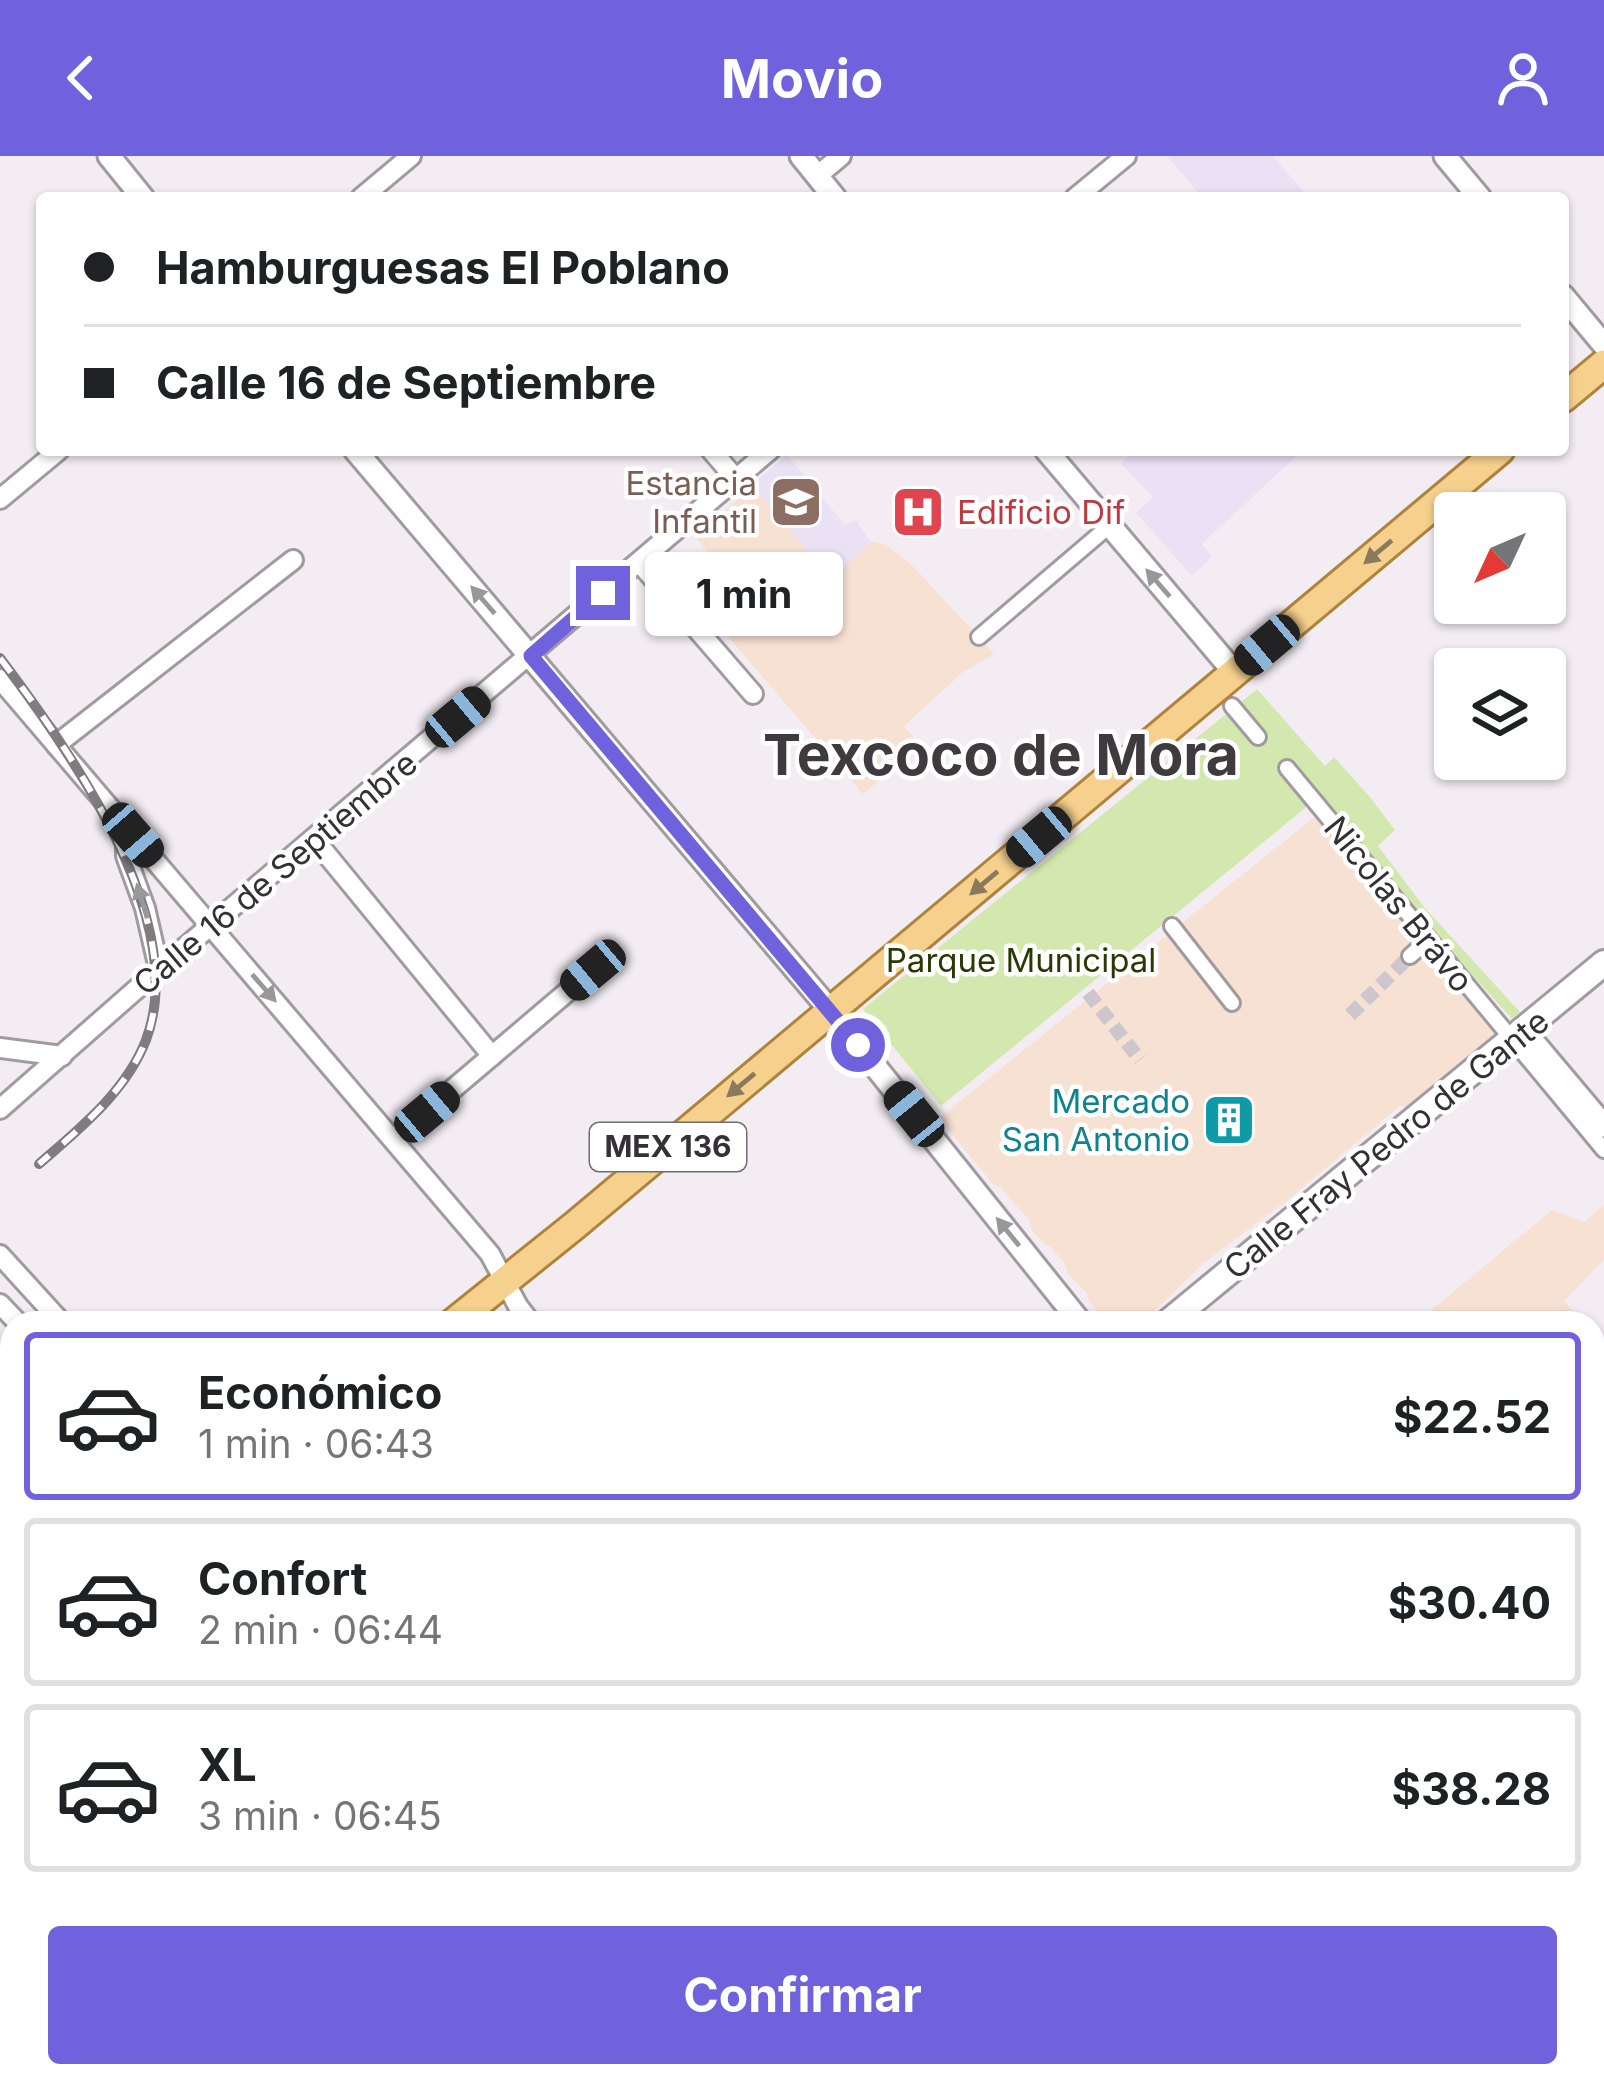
<!DOCTYPE html>
<html lang="es">
<meta charset="utf-8">
<style>
:root{--surface:#fff;--page:#f2f2f2;--text:#202124;--muted:#757577;--line:#e0e0e0;--accent:#7062dd}
body{margin:0;font-family:Inter,sans-serif;background:var(--page);color:var(--text);height:100vh;display:flex;flex-direction:column;font-size:45px;white-space:nowrap}
*{box-sizing:border-box;margin:0}
p{font-size:39px;color:var(--muted)}
.icon{flex:none;width:66px;height:66px;fill:none;stroke:currentColor;stroke-width:2;stroke-linecap:round;stroke-linejoin:round}
.map{position:relative;flex:1;overflow:hidden}
.side{position:absolute;left:0px;top:1155px;width:1605px;height:777px;display:flex;flex-direction:column;background:var(--surface);border-radius:36px 36px 0 0;box-shadow:0 3px 9px #0004}
.side>*{flex:none}
.guide{position:absolute;left:36px;top:36px;width:1533px;height:264px;border-radius:12px;box-shadow:0 3px 9px #0004;display:grid;align-content:center;height:264px;padding:0 48px;background:var(--surface)}
.needle{width:78px;rotate:226deg}
.tools{position:absolute;left:1434px;top:336px;display:grid;gap:24px}
.tools a{display:grid;place-items:center;width:132px;height:132px;border-radius:12px;background:var(--surface);box-shadow:0 3px 9px #0004;font-size:60px}
.end{position:absolute;width:54px;height:54px;margin:-27px;border:15px solid #7062dd;background:#fff;box-shadow:0 0 0 6px #fff}
.from{border-radius:50%}
.bubble{position:absolute;height:84px;border-radius:12px;background:var(--surface);box-shadow:0 3px 9px #0004;font-size:39px;font-weight:700;line-height:84px;text-align:center}
.car{position:absolute;width:36px;height:72px;margin:-36px -18px;border-radius:15px;box-shadow:0 0 9px 3px #0007;background:linear-gradient(#222 24%,#8ab4d8 0 40%,#222 0 76%,#8ab4d8 0 86%,#222 0)}
.guide b{display:flex;align-items:center;gap:42px;height:114px;font-size:45px}
.guide b+b{border-top:3px solid var(--line)}
.guide i{width:30px;height:30px;background:var(--text)}
ul{padding:21px 0 0;list-style:none}
li{display:flex;align-items:center;gap:36px;height:168px;margin:0 24px 18px;padding:0 24px;border:6px solid var(--line);border-radius:12px}
li div{flex:1}
li b{display:block;font-size:45px}
li em{font-style:normal;font-weight:700}
li.current{border-color:var(--accent)}
li>.icon{width:108px;height:108px;stroke-width:1.5}
.cta{display:flex;gap:24px;margin-top:auto;padding:24px 48px}
.cta a{flex:1;height:138px;border-radius:12px;background:var(--accent);color:#fff;font-size:48px;font-weight:700;line-height:138px;text-align:center}
header{display:flex;justify-content:space-between;align-items:center;height:156px;padding:0 48px;background:var(--accent);color:#fff;font-size:54px;font-weight:700}
.map>svg:first-child{display:block}
</style>
<header><svg class="icon" aria-label="back" viewBox="0 0 24 24"><path d="M15 5l-7 7 7 7"/></svg>Movio<svg class="icon" aria-label="person" viewBox="0 0 24 24"><circle cx="12" cy="8" r="4"/><path d="M4 21q1-7 8-7t8 7"/></svg></header>
<div class="map">
<svg width="1604" height="1930" viewBox="0 0 1604 1930">
<rect width="100%" height="100%" fill="#f3edf3"/>
<g fill="#f6e1d3">
<polygon points="752,329 832,423 870,385 885,388 911,408 994,498 962,517 904,570 922,591 863,638 700,448 729,421 696,382"/>
<polygon points="1317,659 1496,877 1405,952 1400,950 1289,1043 1205,1106 1142,1167 1106,1167 1088,1144 1087,1137 1068,1118 1065,1108 1050,1090 1043,1087 1031,1073 1030,1065 1001,1032 993,1028 939,962"/>
<polygon points="1604,1049 1604,1104 1564,1145 1583,1167 1416,1167 1552,1054 1584,1066"/>
</g>
<g fill="#ebe1f5">
<polygon points="1167,0 1273,0 1309,42 1203,42"/>
<polygon points="1134,294 1303,294 1202,388 1212,401 1192,420 1136,357 1153,341 1121,308"/>
<polygon points="787,299 845,369 856,364 870,385 832,423 752,329"/>
</g>
<polygon fill="#d3e8af" points="1257,533 1325,610 1334,601 1369,640 1395,674 1378,690 1425,752 1520,856 1512,863 1315,644 941,950 863,853"/>
<g fill="none" stroke-linecap="round" stroke-linejoin="round">
<g stroke="#cdc7cd" stroke-width="14" stroke-dasharray="14 7" stroke-linecap="butt">
<polyline points="1088,837 1140,904"/>
<polyline points="1350,859 1410,800"/>
</g>
<g stroke="#a19ba1" stroke-width="20">
<g id="pedestrian">
<polyline points="979,481 1109,370"/>
<polyline points="1232,550 1258,581"/>
<polyline points="1287,612 1604,994"/>
<polyline points="1172,770 1232,847"/>
<polyline points="1410,800 1428,784"/>
</g>
</g>
<g stroke="#a19ba1" stroke-width="24">
<g id="minor">
<polyline points="817,20 841,0"/>
<polyline points="361,42 411,0"/>
<polyline points="1075,42 1126,0"/>
<polyline points="711,294 736,323"/>
<polyline points="0,343 59,294"/>
<polyline points="639,406 753,538"/>
<polyline points="0,523 490,1098 518,1150 531,1167"/>
<polyline points="56,589 293,404"/>
<polyline points="133,679 126,689 126,700 145,752 159,813"/>
<polyline points="314,683 492,900"/>
<polyline points="0,892 62,900"/>
<polyline points="0,953 156,816 770,294"/>
<polyline points="394,983 593,814"/>
<polyline points="0,1099 62,1167"/>
<polyline points="0,1148 18,1167"/>
<polyline points="0,1268 12,1257"/>
<polyline points="0,1724 12,1738"/>
<polyline points="1593,1754 1604,1745"/>
<polyline points="0,1851 12,1840"/>
<polyline points="1593,1857 1604,1847"/>
<polyline points="163,1920 171,1930"/>
<polyline points="88,1930 100,1920"/>
<polyline points="487,1930 498,1920"/>
<polyline points="697,1930 708,1920"/>
<polyline points="885,1930 896,1920"/>
<polyline points="953,1930 955,1920"/>
<polyline points="1069,1930 1081,1920"/>
<polyline points="1286,1930 1298,1920"/>
<polyline points="1506,1930 1518,1920"/>
</g>
</g>
<g stroke="#a19ba1" stroke-width="27">
<g id="tertiary">
<polyline points="109,0 143,42"/>
<polyline points="801,0 835,42"/>
<polyline points="1445,0 1480,42"/>
<polyline points="1563,140 1604,189"/>
<polyline points="355,294 830,854 1081,1167"/>
<polyline points="1046,294 1234,516"/>
<polyline points="1524,875 1604,970"/>
<polyline points="1593,1490 1604,1480"/>
<polyline points="1593,1784 1604,1797"/>
<polyline points="621,1920 629,1930"/>
</g>
</g>
<g stroke="#a19ba1" stroke-width="30">
<g id="secondary">
<polyline points="1167,1167 1604,807"/>
<polyline points="266,1930 277,1920"/>
</g>
</g>
<g stroke="#ae843c" stroke-width="33">
<g id="primary">
<polyline points="1563,242 1604,208"/>
<polyline points="453,1167 574,1070 1500,294"/>
<polyline points="0,1543 12,1533"/>
</g>
</g>
<use href="#pedestrian" stroke="#fff" stroke-width="14"/>
<use href="#minor" stroke="#fff" stroke-width="18"/>
<use href="#tertiary" stroke="#fff" stroke-width="21"/>
<use href="#secondary" stroke="#fff" stroke-width="24"/>
<use href="#primary" stroke="#f6d08d" stroke-width="27"/>
<g stroke="#7f7b7f" stroke-width="10">
<path id="rail" d="M0,502C69,593 191,764 146,884C126,936 79,973 39,1008"/>
</g>
<use href="#rail" stroke="#fff" stroke-width="6" stroke-dasharray="18" stroke-linecap="butt"/>
</g>
<defs><path id="oneway-solid" d="M-6-.8H1V-3.2L6.5 0L1 3.2V.8H-6Z" transform="scale(3)"/></defs>
<g fill="#8b795c">
<use href="#oneway-solid" transform="translate(1378 396) rotate(140)"/>
<use href="#oneway-solid" transform="translate(984 727) rotate(140)"/>
<use href="#oneway-solid" transform="translate(741 929) rotate(140)"/>
</g>
<g fill="#999899">
<use href="#oneway-solid" transform="translate(1158 427) rotate(-131)"/>
<use href="#oneway-solid" transform="translate(483 444) rotate(-131)"/>
<use href="#oneway-solid" transform="translate(142 745) rotate(-107)"/>
<use href="#oneway-solid" transform="translate(264 832) rotate(49)"/>
<use href="#oneway-solid" transform="translate(1008 1076) rotate(-129)"/>
</g>
<g fill="none" stroke-linecap="round" stroke-linejoin="round">
<polyline stroke="#7062dd" stroke-width="15" points="603,437 531,500 858,889"/>
</g>
<defs>
<g id="school-square" transform="scale(2.7)"><rect x="-9" y="-9" width="18" height="18" rx="4" fill="#8d6e63" stroke="#fff"/><path d="M0-5L7-2L0 1L-7-2ZM-4 1L0 2.5L4 1V4Q0 6-4 4Z" fill="#fff"/></g>
<g id="hospital-square" transform="scale(2.7)"><rect x="-9" y="-9" width="18" height="18" rx="4" fill="#e0444e" stroke="#fff"/><path d="M-5-5h3v3.5h4V-5h3V5h-3V1.5h-4V5h-3Z" fill="#fff"/></g>
<g id="building-square" transform="scale(2.7)"><rect x="-9" y="-9" width="18" height="18" rx="4" fill="#0f9aa8" stroke="#fff"/><path d="M-4-6H4V6H1V3H-1V6H-4ZM-2.5-4.3h1.7v1.8h-1.7ZM.8-4.3h1.7v1.8H.8ZM-2.5-1h1.7V.8h-1.7ZM.8-1h1.7V.8H.8Z" fill="#fff"/></g>
</defs>
<g fill-rule="evenodd">
<use href="#school-square" x="796" y="346"/>
<use href="#hospital-square" x="918" y="356"/>
<use href="#building-square" x="1229" y="964"/>
</g>
<g text-anchor="middle" stroke-width="9" stroke-linejoin="round" paint-order="stroke">
<rect fill="#fff" stroke="#706f70" stroke-width="3" x="590" y="967" width="156" height="48" rx="9"/>
<g font-size="30" font-weight="bold" fill="#333133">
<text x="668" y="1001">MEX 136</text>
</g>
<g font-size="33" fill="#785e54" stroke="#fff" text-anchor="end">
<text x="757" y="339">Estancia<tspan x="757" dy="38">Infantil</tspan></text>
</g>
<g font-size="33" fill="#be3a42" stroke="#fff" text-anchor="start">
<text x="957" y="368">Edificio Dif</text>
</g>
<g font-size="33" fill="#333133" stroke="#fff">
<text transform="translate(275 717) rotate(-40)" y="12">Calle 16 de Septiembre</text>
<text transform="translate(1399 748) rotate(51)" y="12">Nicolas Brávo</text>
<text transform="translate(1386 988) rotate(-39)" y="12">Calle Fray Pedro de Gante</text>
</g>
<g font-size="33" fill="#2a3804" stroke="#fff">
<text x="1021" y="816">Parque Municipal</text>
</g>
<g font-size="33" fill="#0d838f" stroke="#fff" text-anchor="end">
<text x="1190" y="957">Mercado<tspan x="1190" dy="38">San Antonio</tspan></text>
</g>
<g font-size="57" font-weight="bold" fill="#3e3a3e" stroke="#fff">
<text x="1001" y="619">Texcoco de Mora</text>
</g>
</g>
</svg>
<div class="tools">
<a><svg class="needle" viewBox="-14 -14 28 28"><path d="M0-13l5 13h-10z" fill="#e53935"/><path d="M0 13l5-13h-10z" fill="#757577"/></svg></a>
<a><svg class="icon" aria-label="layers" viewBox="0 0 24 24"><path d="M12 4l9 5-9 5-9-5zM3 14l9 5 9-5"/></svg></a>
</div>
<i class="end from" style="left:858px;top:889px"></i>
<i class="end" style="left:603px;top:437px"></i>
<div class="bubble" style="left:645px;top:396px;width:198px">1 min</div>
<i class="car" style="left:1267px;top:489px;rotate:230deg"></i>
<i class="car" style="left:458px;top:561px;rotate:50deg"></i>
<i class="car" style="left:133px;top:679px;rotate:139deg"></i>
<i class="car" style="left:1039px;top:681px;rotate:230deg"></i>
<i class="car" style="left:593px;top:814px;rotate:230deg"></i>
<i class="car" style="left:427px;top:956px;rotate:50deg"></i>
<i class="car" style="left:914px;top:958px;rotate:321deg"></i>
<div class="guide">
<b><i class="from"></i>Hamburguesas El Poblano</b>
<b><i></i>Calle 16 de Septiembre</b>
</div>
<section class="side">
<ul>
<li class="current"><svg class="icon" aria-label="car" viewBox="0 0 24 24"><path d="M5 17H2v-5l4-1 3-4h7l3 4 3 1v5h-3M9 17h6M6 11h13"/><circle cx="7" cy="17" r="2"/><circle cx="17" cy="17" r="2"/></svg><div><b>Económico</b><p>1 min · 06:43</p></div><em>$22.52</em></li>
<li><svg class="icon" aria-label="car" viewBox="0 0 24 24"><path d="M5 17H2v-5l4-1 3-4h7l3 4 3 1v5h-3M9 17h6M6 11h13"/><circle cx="7" cy="17" r="2"/><circle cx="17" cy="17" r="2"/></svg><div><b>Confort</b><p>2 min · 06:44</p></div><em>$30.40</em></li>
<li><svg class="icon" aria-label="car" viewBox="0 0 24 24"><path d="M5 17H2v-5l4-1 3-4h7l3 4 3 1v5h-3M9 17h6M6 11h13"/><circle cx="7" cy="17" r="2"/><circle cx="17" cy="17" r="2"/></svg><div><b>XL</b><p>3 min · 06:45</p></div><em>$38.28</em></li>
</ul>
<div class="cta"><a>Confirmar</a></div>
</section>
</div>
